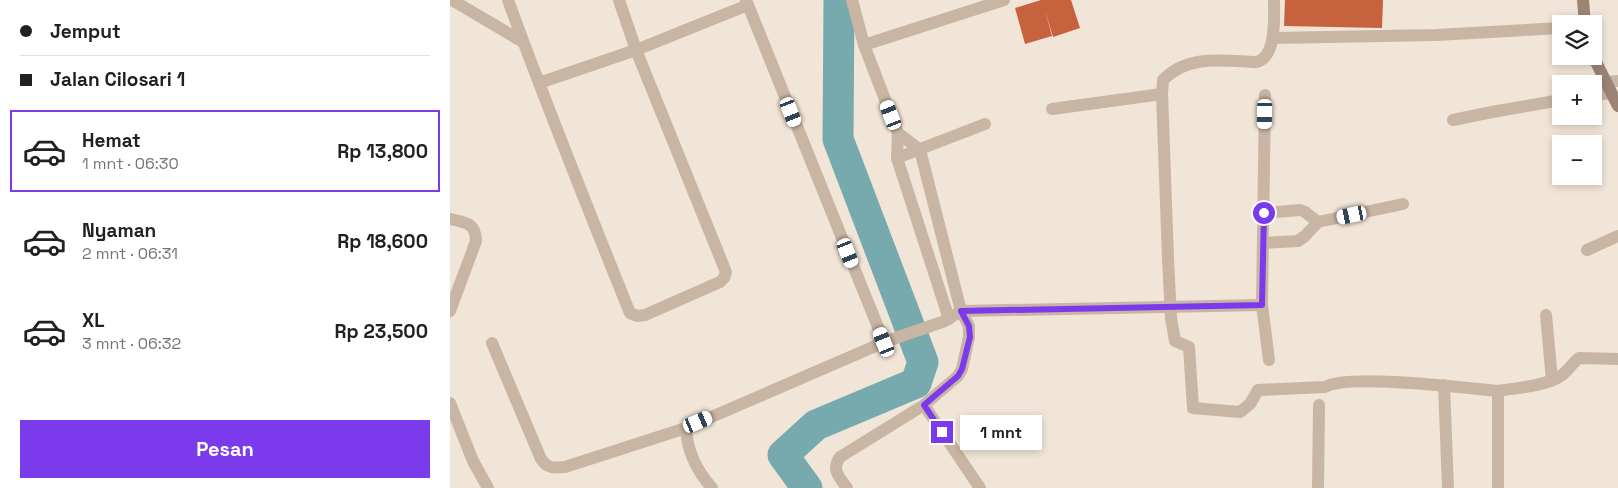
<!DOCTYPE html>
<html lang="id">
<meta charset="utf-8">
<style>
:root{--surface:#fff;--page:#f2f2f2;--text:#202124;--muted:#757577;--line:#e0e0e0;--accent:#7c3aed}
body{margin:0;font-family:"Space Grotesk",sans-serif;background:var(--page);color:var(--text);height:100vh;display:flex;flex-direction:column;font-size:19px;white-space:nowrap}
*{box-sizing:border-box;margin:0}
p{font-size:16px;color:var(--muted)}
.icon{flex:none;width:28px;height:28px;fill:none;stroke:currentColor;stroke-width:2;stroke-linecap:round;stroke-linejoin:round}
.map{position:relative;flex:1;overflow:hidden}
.side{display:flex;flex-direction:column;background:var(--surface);width:450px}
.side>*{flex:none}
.top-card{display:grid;align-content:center;height:110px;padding:0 20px;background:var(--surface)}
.buttons{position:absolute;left:1102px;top:15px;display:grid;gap:10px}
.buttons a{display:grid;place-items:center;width:50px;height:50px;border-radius:0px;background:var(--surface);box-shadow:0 2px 8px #0003;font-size:25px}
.end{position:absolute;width:22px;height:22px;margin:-11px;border:6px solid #7c3aed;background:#fff;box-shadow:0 0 0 2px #fff}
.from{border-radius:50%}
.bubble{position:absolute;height:35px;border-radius:0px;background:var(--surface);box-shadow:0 2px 8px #0003;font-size:16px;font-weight:800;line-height:35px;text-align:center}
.car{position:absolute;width:15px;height:30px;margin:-15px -8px;border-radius:6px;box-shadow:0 0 4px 1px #0007;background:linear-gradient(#fff 24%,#345 0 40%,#fff 0 76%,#345 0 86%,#fff 0)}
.top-card b{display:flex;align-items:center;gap:18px;height:48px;font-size:19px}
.top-card b+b{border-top:1px solid var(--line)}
.top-card i{width:12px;height:12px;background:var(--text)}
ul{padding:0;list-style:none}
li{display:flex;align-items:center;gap:15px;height:82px;margin:0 10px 8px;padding:0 10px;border:2px solid transparent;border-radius:0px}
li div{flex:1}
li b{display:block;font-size:19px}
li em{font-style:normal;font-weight:800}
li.current{border-color:var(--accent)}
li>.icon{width:45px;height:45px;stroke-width:1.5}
.action{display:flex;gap:10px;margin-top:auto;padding:10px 20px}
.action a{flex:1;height:58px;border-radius:0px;background:var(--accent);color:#fff;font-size:20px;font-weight:800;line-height:58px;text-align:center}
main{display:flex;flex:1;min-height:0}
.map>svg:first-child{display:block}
</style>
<main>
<section class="side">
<div class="top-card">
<b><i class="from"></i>Jemput</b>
<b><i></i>Jalan Cilosari 1</b>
</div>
<ul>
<li class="current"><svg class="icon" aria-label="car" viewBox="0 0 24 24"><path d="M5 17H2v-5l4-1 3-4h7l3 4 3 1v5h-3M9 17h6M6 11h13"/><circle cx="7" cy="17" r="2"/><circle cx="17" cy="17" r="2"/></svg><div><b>Hemat</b><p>1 mnt · 06:30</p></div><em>Rp 13,800</em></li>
<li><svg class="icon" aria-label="car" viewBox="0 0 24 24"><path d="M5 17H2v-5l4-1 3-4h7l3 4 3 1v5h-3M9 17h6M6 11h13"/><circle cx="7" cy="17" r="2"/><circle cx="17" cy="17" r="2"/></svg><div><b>Nyaman</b><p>2 mnt · 06:31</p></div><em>Rp 18,600</em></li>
<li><svg class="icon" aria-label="car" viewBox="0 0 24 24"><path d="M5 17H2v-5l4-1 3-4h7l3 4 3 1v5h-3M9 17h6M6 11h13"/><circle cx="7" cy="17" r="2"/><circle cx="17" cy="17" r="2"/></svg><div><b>XL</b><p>3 mnt · 06:32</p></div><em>Rp 23,500</em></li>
</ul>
<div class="action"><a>Pesan</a></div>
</section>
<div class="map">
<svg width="1168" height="488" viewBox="0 0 1168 488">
<rect width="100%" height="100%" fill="#f1e5d7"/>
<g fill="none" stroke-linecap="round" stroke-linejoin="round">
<polyline stroke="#76aaae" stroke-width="31" points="357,488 333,455 366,425 466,383 473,362 388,139 389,0"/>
</g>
<g fill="#c7623f">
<polygon points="591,0 621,0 630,28 603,37 595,10 602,36 575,44 565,8"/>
<polygon points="835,0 933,0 932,28 834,26"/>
</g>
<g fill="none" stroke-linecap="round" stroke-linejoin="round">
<g stroke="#c8b5a3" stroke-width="12">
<polyline points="2,0 73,42"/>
<path d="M58,0C96,105 138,209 180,313L187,316L195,315L270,282L274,278L276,272L186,50L169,0"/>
<polyline points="296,0 434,342"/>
<polyline points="402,0 414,45 448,133 447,158 499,319"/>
<polyline points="823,38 986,35 1111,28"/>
<polyline points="414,45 554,0"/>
<polyline points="1156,82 1168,81"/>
<polyline points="89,83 186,50 298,5"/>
<polyline points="815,95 812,305 819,360"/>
<polyline points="1144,95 1161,93"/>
<polyline points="602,109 712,94"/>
<polyline points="1003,120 1042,112 1111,100"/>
<polyline points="447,158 535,124"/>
<polyline points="814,213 850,210 855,212 868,222"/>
<path d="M0,219C15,222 26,223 26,241L0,311"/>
<polyline points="813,243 848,241 855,236 868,222 953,204"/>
<polyline points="1137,250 1168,236"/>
<path d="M718,258L712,94L713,80C738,54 773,61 806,62C827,58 824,17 824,0"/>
<polyline points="1096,315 1102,380"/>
<path d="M721,318L725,341L739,347L743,408L790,412L800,404L808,390L875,387C896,373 1017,388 1048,391"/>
<path d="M42,343L91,459C98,469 104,468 115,467L236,428"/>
<polyline points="994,385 998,488"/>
<polyline points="0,403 23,461 38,488"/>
<polyline points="474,405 530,488"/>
<path d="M262,488C247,471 237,451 236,428L437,341L495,321L511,311L812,305"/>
<path d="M397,488C389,477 381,469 390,457L474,405L508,376L512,369L519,337V326L511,311L470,150L448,133"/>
<polyline points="868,488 869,405"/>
<path d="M1048,488V391C1066,388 1094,386 1109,377C1118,372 1121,364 1129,358L1168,359"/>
</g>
<g stroke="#9c8475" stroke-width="12">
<polyline points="1133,0 1135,24"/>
<polyline points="1143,56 1168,106"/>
</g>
<polyline stroke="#c8b5a3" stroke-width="12" points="718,258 721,318"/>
</g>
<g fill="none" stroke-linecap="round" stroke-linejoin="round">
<polyline stroke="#7c3aed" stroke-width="6" points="492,432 474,405 508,376 512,369 520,337 519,326 511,311 812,305 814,213"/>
</g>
</svg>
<div class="buttons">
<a><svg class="icon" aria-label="layers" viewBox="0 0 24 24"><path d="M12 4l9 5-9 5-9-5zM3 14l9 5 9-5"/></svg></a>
<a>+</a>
<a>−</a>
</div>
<i class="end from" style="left:814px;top:213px"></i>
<i class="end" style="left:492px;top:432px"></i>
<div class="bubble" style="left:510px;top:415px;width:82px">1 mnt</div>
<i class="car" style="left:341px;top:112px;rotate:158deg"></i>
<i class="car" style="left:815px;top:114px;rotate:181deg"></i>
<i class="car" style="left:441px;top:115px;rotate:339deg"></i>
<i class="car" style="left:902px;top:215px;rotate:258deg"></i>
<i class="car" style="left:398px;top:253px;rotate:158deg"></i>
<i class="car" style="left:434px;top:342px;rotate:338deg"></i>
<i class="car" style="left:248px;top:422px;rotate:67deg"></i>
</div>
</main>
